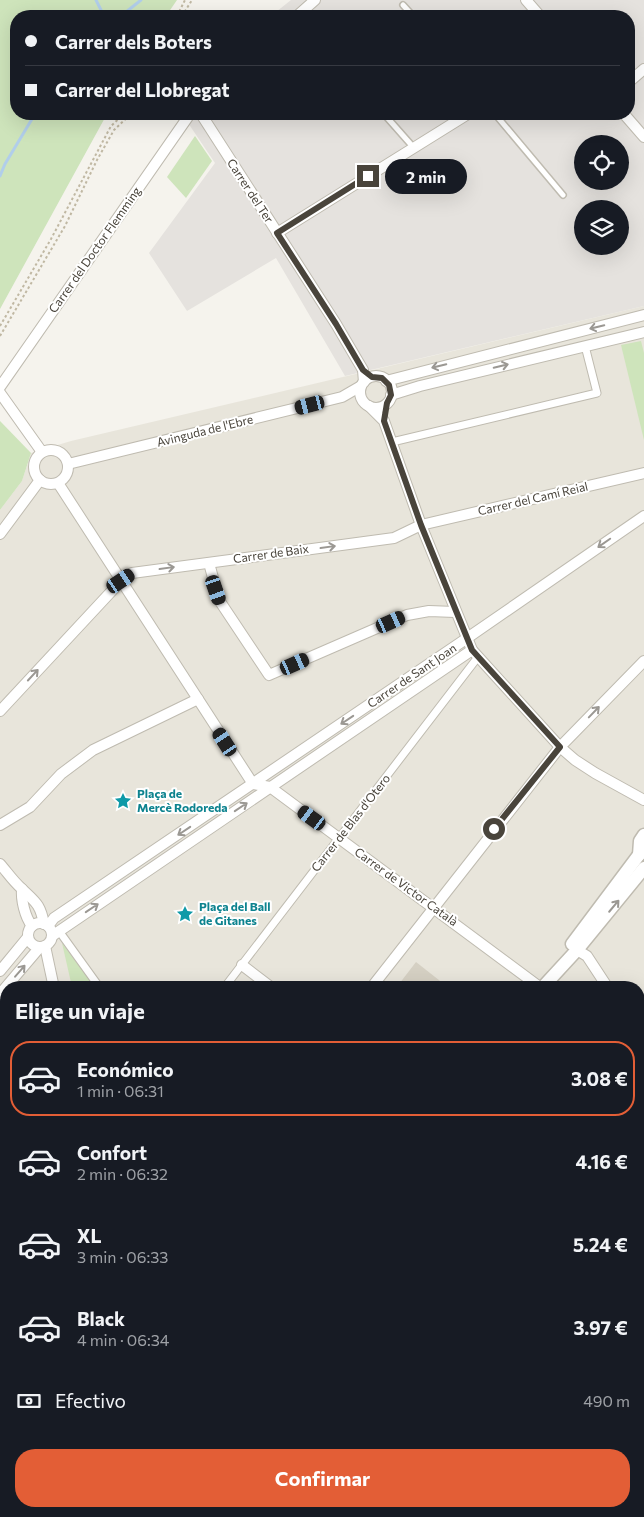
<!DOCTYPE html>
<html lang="es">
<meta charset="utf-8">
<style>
:root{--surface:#171b24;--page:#242831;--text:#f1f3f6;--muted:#9ea1a6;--line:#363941;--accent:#e35e36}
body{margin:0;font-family:Commissioner,sans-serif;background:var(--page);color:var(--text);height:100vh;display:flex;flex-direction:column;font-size:19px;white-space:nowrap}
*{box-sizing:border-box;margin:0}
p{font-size:16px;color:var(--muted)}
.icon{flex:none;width:28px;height:28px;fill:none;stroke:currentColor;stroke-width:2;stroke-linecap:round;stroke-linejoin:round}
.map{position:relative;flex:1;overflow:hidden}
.sheet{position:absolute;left:0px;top:981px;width:645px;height:536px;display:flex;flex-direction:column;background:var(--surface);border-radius:20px 20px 0 0;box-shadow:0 5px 20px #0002}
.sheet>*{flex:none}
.banner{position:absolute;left:10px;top:10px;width:625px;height:110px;border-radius:20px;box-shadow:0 5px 20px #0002;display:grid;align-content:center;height:110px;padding:0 15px;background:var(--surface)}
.controls{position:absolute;left:574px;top:135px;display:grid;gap:10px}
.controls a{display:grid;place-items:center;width:55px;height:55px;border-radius:50%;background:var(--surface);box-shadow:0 5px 20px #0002;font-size:25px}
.end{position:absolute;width:22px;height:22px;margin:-11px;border:6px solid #49443b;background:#fff;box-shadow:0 0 0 2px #fff}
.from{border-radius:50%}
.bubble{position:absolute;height:35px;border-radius:18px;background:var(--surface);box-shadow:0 5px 20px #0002;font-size:16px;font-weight:700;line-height:35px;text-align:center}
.car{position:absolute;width:15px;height:30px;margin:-15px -8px;border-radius:6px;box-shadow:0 0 4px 1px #0007;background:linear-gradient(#222 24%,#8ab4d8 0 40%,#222 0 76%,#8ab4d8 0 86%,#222 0)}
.banner b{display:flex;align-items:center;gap:18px;height:48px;font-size:19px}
.banner b+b{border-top:1px solid var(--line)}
.banner i{width:12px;height:12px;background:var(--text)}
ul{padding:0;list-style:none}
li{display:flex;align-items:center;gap:15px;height:75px;margin:0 10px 8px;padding:0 5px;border:2px solid transparent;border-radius:20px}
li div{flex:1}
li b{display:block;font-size:19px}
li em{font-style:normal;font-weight:700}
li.current{border-color:var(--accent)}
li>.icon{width:45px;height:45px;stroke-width:1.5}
h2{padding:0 15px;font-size:22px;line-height:60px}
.pay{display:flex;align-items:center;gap:12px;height:55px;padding:0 15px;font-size:19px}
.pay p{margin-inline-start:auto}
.cta{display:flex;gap:10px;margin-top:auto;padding:10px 15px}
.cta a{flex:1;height:58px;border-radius:20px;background:var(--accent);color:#fff;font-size:20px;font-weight:700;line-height:58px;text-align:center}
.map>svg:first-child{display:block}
</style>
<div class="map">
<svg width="644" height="1517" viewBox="0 0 644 1517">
<rect width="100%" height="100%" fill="#f5f3ed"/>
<g fill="#e8e5db">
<polygon points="644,306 644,1052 639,1057 639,988 6,988 6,1490 0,1495 0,510 22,481 31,453 71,441"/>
<polygon points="639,1216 644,1216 644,1506 637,1517 622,1517 603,1511 639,1511"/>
</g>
<path fill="#e5e2de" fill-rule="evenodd" d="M291,0H644V306L345,376L276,258L187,311L149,253L215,163L182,114H629V16H271ZM582,144H620V181H582ZM582,209H620V246H582Z"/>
<g fill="#cee4bb">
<polygon points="0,0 177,0 166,16 16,16 16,114 107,114 0,309"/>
<polygon points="195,136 212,161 186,198 167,177"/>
<polygon points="641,341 644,353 644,440 621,345"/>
<polygon points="0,421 31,453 22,481 0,510"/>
<polygon points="62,943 95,987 72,987"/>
<polygon points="644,1052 644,1216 639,1216 639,1057"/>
<polygon points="6,1487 6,1511 17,1511 9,1517 0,1517 0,1492"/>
</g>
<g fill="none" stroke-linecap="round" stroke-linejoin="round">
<g stroke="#b1ceea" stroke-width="3">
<polyline points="96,0 104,16"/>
<polyline points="121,16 141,0"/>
<polyline points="0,176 5,164 35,114"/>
</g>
</g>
<polygon fill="#d5d0c3" points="416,962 449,988 396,988"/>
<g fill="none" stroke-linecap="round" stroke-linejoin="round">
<g stroke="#bfbbb0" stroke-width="8">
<g id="service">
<polyline points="403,5 413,16"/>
<polyline points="384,114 414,148"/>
<polyline points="495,114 563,195"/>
</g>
</g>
<g stroke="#bfbbb0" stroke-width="9">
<g id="pedestrian">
<polyline points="392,442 597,393 585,346"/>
<polyline points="59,931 100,988"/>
<polyline points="224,988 478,657"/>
</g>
</g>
<g stroke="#bfbbb0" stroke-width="12">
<g id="minor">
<polyline points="526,0 540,16"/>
<polyline points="297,16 315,0"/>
<polyline points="629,82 644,69"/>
<polyline points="201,114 336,324 363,370 364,382"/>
<polyline points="624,114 644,137"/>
<polyline points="277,233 468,114"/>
<circle cx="376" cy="392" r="16"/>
<polyline points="386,381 644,315"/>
<polyline points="0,387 190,114"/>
<polyline points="0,393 42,452"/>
<polyline points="391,395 420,386 644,332"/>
<polyline points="369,406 384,421 421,525 472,650 560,747 575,760 595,773 644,800"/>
<circle cx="51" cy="467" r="17"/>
<polyline points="68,464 342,397 361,386"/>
<polyline points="58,483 253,784 270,787 541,988"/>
<polyline points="0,534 40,480"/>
<polyline points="209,563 219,600 269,675 407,615 429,611 455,612"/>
<polyline points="0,711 121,581 132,573 394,538 421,525 644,473"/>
<polyline points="0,825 30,807 61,774 93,750 198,699"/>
<path d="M0,864C7,872 13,881 21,888C35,902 40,903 44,924"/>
<path d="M22,889C21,900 25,917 32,926"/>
<circle cx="40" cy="935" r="12"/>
<polyline points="48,926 54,918 460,643 644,516"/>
<polyline points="52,936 472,650"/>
<polyline points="45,946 54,988"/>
<polyline points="577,950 587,956 608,988"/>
<polyline points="242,965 272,988"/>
<polyline points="0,971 28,937"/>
<polyline points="371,988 560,747 644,661"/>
<polyline points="0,994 40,947"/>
<polyline points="639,1029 644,1034"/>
<polyline points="0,1167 6,1175"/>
<polyline points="0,1323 6,1331"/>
<polyline points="639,1326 644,1332"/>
<polyline points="639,1392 644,1389"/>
<polyline points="0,1416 6,1410"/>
</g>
</g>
<g stroke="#bfbbb0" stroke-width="15">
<g id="tertiary">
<polyline points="639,855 640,841 644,835"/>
<polyline points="572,944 644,848"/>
<polyline points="542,988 577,950 644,868"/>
<polyline points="23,1517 31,1511"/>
<polyline points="40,1517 48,1511"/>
</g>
</g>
<g stroke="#c0b8a3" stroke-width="2" stroke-dasharray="2.5 2.5" stroke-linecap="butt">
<polyline points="177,16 185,0"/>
<polyline points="182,16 192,0"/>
<polyline points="0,326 51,239 111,126 124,114"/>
<polyline points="0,336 65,226 97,160 114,130 131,114"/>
<polyline points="639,1498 644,1493"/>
<polyline points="614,1517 616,1511"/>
</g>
<use href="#service" stroke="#fff" stroke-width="5"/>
<use href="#pedestrian" stroke="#fff" stroke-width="7"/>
<use href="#minor" stroke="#fff" stroke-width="10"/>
<use href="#tertiary" stroke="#fff" stroke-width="12"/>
</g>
<defs><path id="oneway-shaft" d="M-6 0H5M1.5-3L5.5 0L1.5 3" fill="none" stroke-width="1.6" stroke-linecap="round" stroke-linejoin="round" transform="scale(1.25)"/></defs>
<g stroke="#9b9893">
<use href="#oneway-shaft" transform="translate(597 327) rotate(166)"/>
<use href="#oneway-shaft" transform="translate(439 366) rotate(166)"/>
<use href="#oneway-shaft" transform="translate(501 366) rotate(-13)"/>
<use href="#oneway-shaft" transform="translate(604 543) rotate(145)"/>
<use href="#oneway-shaft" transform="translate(328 547) rotate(-8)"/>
<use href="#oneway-shaft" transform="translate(167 568) rotate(-8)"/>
<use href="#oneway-shaft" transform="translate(33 675) rotate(-47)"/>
<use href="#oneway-shaft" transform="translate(594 712) rotate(-46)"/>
<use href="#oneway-shaft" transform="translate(347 720) rotate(146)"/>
<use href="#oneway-shaft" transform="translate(241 807) rotate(-34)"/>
<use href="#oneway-shaft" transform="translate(184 831) rotate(146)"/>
<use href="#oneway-shaft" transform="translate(614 906) rotate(-50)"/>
<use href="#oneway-shaft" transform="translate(92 908) rotate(-34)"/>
<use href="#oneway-shaft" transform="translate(20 971) rotate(-49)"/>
</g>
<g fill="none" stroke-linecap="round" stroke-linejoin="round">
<polyline stroke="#49443b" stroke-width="6" points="368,176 277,233 336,324 363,370 372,377 382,378 389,385 391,395 387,403 384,421 421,525 472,650 560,747 494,829"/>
</g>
<defs>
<g id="sight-bare" transform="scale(1.35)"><path d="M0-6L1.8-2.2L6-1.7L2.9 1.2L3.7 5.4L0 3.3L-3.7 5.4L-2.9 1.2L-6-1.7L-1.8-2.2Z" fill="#0f9aa8" stroke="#fff" stroke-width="2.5" paint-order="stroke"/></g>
</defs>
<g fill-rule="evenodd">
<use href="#sight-bare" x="123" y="801"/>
<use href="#sight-bare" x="185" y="914"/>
</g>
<g text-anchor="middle" stroke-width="4" stroke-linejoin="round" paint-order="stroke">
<g font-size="12" fill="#49443b" stroke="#fff">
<text transform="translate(250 191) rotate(57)" y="4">Carrer del Ter</text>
<text transform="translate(95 250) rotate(-55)" y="4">Carrer del Doctor Flemming</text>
<text transform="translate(205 431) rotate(-14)" y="4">Avinguda de l'Ebre</text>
<text transform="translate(533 499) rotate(-13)" y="4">Carrer del Camí Reial</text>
<text transform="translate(271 554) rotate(-8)" y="4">Carrer de Baix</text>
<text transform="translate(412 676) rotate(-34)" y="4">Carrer de Sant Joan</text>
<text transform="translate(351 823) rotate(-52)" y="4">Carrer de Blas d'Otero</text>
<text transform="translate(406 887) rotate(36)" y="4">Carrer de Victor Català</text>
</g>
<g font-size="12" font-weight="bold" fill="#0d838f" stroke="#fff" text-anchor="start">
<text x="137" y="798">Plaça de<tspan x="137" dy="14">Mercè Rodoreda</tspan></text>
<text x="199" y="911">Plaça del Ball<tspan x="199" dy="14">de Gitanes</tspan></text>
</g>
</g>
</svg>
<div class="controls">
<a><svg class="icon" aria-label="locate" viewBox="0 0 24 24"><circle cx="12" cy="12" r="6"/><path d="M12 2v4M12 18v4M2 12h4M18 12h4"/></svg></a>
<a><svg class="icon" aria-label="layers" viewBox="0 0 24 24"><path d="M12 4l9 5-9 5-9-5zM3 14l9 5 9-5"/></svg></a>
</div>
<i class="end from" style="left:494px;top:829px"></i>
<i class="end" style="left:368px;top:176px"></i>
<div class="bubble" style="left:385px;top:159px;width:82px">2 min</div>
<i class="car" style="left:310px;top:405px;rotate:256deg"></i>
<i class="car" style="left:121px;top:581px;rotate:56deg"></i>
<i class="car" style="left:216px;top:590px;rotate:161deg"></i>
<i class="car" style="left:391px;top:622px;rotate:66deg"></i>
<i class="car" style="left:295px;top:664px;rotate:66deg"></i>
<i class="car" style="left:225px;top:742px;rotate:327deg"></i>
<i class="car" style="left:312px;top:818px;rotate:306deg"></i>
<div class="banner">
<b><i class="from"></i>Carrer dels Boters</b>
<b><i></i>Carrer del Llobregat</b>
</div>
<section class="sheet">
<h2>Elige un viaje</h2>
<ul>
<li class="current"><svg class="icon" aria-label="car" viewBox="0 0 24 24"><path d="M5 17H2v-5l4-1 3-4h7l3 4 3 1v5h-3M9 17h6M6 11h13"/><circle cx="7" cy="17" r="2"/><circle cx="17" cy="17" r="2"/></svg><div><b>Económico</b><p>1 min · 06:31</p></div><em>3.08 €</em></li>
<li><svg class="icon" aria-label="car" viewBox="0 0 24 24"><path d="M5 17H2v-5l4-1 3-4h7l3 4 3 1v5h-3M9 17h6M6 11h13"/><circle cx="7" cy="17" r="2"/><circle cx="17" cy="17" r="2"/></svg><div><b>Confort</b><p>2 min · 06:32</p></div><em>4.16 €</em></li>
<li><svg class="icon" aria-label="car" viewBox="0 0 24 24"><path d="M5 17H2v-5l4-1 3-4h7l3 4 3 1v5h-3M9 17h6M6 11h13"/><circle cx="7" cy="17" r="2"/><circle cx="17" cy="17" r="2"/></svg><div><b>XL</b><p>3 min · 06:33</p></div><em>5.24 €</em></li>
<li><svg class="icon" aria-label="car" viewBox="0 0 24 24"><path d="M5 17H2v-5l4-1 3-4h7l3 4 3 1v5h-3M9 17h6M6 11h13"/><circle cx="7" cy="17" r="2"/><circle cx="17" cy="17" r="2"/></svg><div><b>Black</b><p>4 min · 06:34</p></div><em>3.97 €</em></li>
</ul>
<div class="pay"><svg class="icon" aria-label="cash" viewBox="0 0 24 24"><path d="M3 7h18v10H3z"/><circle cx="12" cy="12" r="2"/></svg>Efectivo<p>490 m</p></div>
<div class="cta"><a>Confirmar</a></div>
</section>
</div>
